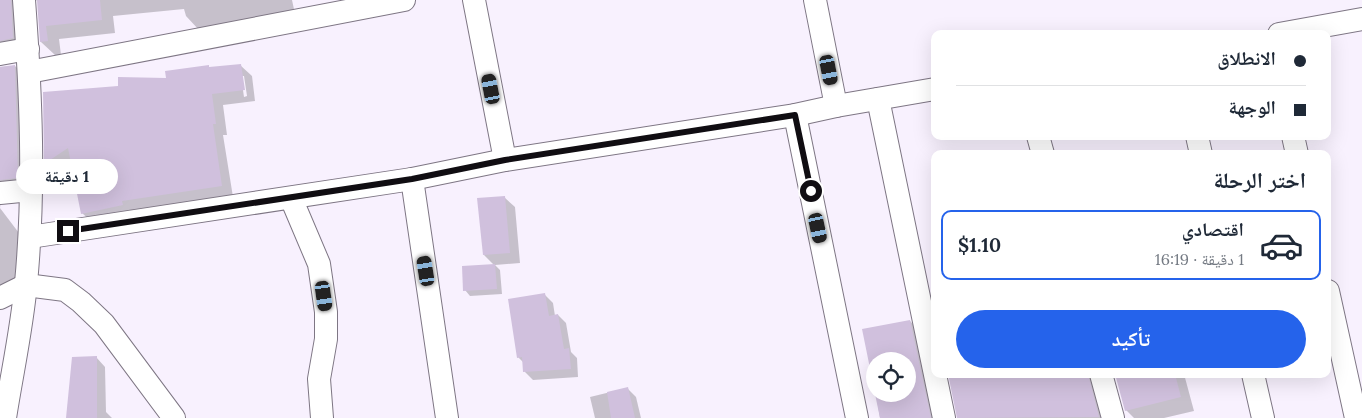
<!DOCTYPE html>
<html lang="ar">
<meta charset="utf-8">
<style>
:root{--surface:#fff;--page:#f6f6f7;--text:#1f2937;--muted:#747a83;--line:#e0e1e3;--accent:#2563eb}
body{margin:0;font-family:Lora,"Noto Naskh Arabic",serif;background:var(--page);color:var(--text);direction:rtl;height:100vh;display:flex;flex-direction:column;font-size:19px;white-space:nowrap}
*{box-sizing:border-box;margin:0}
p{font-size:16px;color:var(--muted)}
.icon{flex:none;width:28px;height:28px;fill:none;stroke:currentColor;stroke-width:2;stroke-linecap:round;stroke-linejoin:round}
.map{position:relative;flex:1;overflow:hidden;direction:ltr}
.sheet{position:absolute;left:931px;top:150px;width:400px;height:228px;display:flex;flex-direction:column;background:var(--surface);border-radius:10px;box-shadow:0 5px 20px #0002;direction:rtl}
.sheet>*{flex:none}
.hud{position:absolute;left:931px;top:30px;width:400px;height:110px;border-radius:10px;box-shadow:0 5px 20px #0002;direction:rtl;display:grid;align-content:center;height:110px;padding:0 25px;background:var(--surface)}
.tools{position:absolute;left:866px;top:352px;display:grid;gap:10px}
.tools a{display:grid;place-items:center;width:50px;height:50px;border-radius:50%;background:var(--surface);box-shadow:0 5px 20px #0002;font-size:25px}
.end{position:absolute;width:22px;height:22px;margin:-11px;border:6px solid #100d12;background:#fff;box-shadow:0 0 0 2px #fff}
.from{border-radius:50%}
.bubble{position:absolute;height:35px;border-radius:18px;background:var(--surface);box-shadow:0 5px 20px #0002;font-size:16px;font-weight:800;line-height:35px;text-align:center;direction:rtl}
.car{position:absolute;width:15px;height:30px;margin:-15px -8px;border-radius:6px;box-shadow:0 0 4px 1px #0007;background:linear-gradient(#222 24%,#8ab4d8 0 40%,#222 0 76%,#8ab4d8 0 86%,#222 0)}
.hud b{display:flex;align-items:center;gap:18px;height:48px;font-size:19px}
.hud b+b{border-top:1px solid var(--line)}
.hud i{width:12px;height:12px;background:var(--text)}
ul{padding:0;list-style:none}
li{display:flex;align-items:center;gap:15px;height:70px;margin:0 10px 8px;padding:0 15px;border:2px solid var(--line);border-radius:10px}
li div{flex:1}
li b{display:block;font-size:19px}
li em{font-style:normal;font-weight:800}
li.selected{border-color:var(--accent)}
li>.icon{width:45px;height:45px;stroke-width:1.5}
h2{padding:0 25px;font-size:22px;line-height:60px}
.primary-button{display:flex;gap:10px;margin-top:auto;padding:10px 25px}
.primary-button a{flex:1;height:58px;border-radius:30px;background:var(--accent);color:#fff;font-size:20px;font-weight:800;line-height:58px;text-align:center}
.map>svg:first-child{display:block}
</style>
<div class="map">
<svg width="1362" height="418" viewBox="0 0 1362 418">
<rect width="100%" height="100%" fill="#f8f1fe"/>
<g fill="#0003" fill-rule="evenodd">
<polygon points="0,0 292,0 295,14 199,30 186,16 184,9 113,16 115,33 59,39 61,55 55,55 41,42 38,0 31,2 26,52 1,63 0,67 15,66 28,79 31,191 1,201 0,208"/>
<path d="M240,65L252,76L255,101L223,105L227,135H223L233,197L94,224L82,213L72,164L56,174L45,164L44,93L119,88L168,80L210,68ZM241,76H244L247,96L244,97Z"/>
<polygon points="504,197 515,207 520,263 495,265 500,270 502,294 470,296 465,290 494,265 484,255"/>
<polygon points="0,208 22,237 17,241 28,274 0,287"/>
<polygon points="545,295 553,303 555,316 558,315 566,323 571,352 577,358 578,377 533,380 525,372 524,363 518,357"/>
<polygon points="910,321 924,335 941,418 880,418 876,394 908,394 908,361 875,361 875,391 864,330"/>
<polygon points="96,357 105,367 106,412 112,418 67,418"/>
<polygon points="950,374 1184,374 1194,411 1164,418 1134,418 1126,410 1116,375 1111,375 1109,418 958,418"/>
<polygon points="627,388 636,397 641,418 595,418 590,397"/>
</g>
<g fill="#d0c0dd">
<polygon points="0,0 11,0 13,38 0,41"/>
<polygon points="37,0 100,0 102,20 46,26 48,41 40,42"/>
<polygon points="241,64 245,90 212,94 216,124 213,124 222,186 122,201 123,205 81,214 68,148 44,164 43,92 118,86 118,77 166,78 165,71 209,65 209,67"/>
<polygon points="15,65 18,178 0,180 0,67"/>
<polygon points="505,196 510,253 483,255 477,198"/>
<polygon points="495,264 497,289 463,291 462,266"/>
<polygon points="545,293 549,316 558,314 564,349 569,348 571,369 523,372 522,357 517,358 508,299"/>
<polygon points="910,320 931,418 880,418 875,394 908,394 908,361 875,361 875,393 862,329"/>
<polygon points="97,356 97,418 66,418 72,357"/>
<polygon points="948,374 1088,374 1099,417 957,418"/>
<polygon points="1115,374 1175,374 1181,397 1125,411"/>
<polygon points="628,387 635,418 611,418 607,392"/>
</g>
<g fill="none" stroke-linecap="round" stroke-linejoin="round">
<g stroke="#7e7684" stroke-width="24">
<g id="street">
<polyline points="474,0 505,160"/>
<polyline points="815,0 836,106"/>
<polyline points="1279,34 1362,19"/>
<polyline points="0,54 28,49"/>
<polyline points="29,72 404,0"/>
<polyline points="878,99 944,418"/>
<polyline points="795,115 857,418"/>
<polyline points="1038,136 1043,154"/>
<polyline points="1197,136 1201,154"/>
<polyline points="1293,136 1297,154"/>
<polyline points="412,179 447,418"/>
<polyline points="0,193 31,190"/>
<polyline points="291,198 319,264 326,312 326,339 319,379 322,418"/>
<polyline points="30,237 412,179 505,160 795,115 836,106 935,89"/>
<polyline points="1328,291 1356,418"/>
<polyline points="0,298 26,285 65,290 81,302 104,324 174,418"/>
<polyline points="1101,374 1113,418"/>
<polyline points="1253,374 1263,418"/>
<path d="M5,418C12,373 22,328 26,283C35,189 31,94 24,0"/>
</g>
</g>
<use href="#street" stroke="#fff" stroke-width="22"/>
</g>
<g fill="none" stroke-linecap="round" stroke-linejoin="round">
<polyline stroke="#100d12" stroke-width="6" points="68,231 412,179 505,160 795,115 811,191"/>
</g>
</svg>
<div class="tools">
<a><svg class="icon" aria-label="locate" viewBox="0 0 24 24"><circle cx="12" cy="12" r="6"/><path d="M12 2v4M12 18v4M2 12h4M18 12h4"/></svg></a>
</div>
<i class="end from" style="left:811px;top:191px"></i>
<i class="end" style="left:68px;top:231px"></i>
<div class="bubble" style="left:16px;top:159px;width:102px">1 دقيقة</div>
<i class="car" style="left:829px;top:70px;rotate:169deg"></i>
<i class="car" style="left:491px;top:89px;rotate:349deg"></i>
<i class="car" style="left:818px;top:228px;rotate:168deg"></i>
<i class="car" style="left:426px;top:271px;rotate:351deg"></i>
<i class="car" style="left:324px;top:296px;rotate:172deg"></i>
<div class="hud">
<b><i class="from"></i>الانطلاق</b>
<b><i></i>الوجهة</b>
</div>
<section class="sheet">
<h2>اختر الرحلة</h2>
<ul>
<li class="selected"><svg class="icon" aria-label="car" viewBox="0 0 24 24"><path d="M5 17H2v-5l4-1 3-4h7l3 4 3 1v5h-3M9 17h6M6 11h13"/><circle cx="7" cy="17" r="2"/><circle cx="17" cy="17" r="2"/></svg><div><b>اقتصادي</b><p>1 دقيقة · 16:19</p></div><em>$1.10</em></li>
</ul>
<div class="primary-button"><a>تأكيد</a></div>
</section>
</div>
